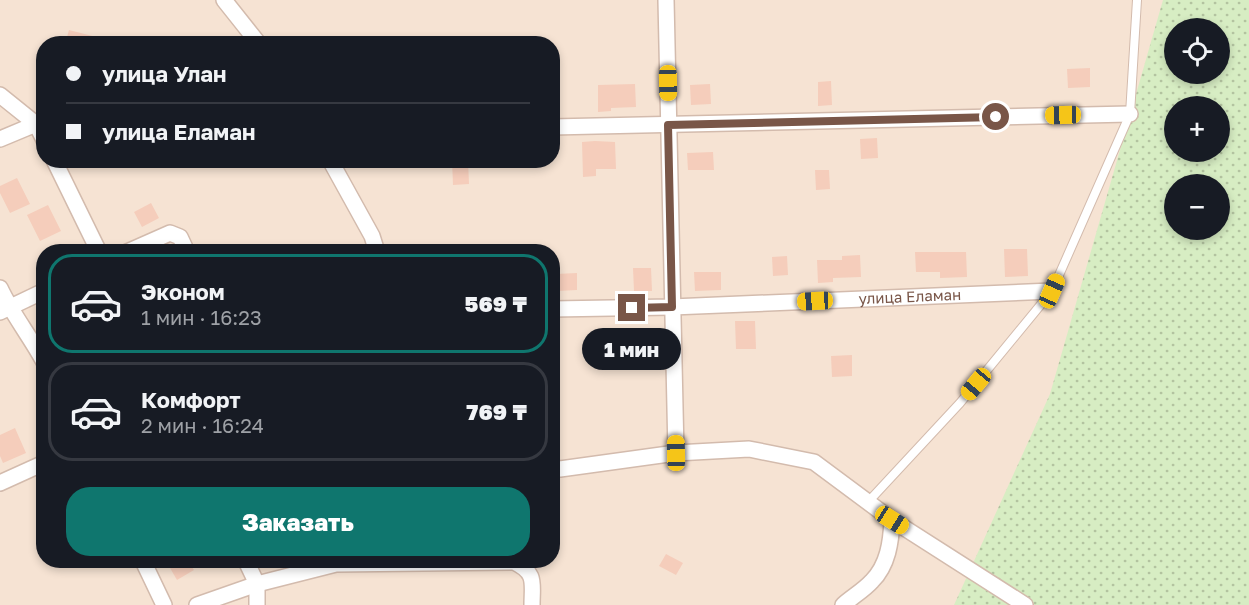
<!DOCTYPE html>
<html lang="ru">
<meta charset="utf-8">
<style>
:root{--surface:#171b24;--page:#242831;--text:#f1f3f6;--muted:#9ea1a6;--line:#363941;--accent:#0f766e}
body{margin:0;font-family:"Golos Text",sans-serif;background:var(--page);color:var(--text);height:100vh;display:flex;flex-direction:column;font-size:22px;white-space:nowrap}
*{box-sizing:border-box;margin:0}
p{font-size:20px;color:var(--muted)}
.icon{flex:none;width:33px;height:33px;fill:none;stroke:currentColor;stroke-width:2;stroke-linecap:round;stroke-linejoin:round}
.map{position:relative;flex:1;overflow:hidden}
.side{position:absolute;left:36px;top:244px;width:524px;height:324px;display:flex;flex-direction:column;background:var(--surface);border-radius:24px;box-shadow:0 3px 9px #0003}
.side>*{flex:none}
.guide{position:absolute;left:36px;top:36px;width:524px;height:132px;border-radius:24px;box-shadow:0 3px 9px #0003;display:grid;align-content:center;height:132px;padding:0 30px;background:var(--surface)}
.tools{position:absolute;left:1164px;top:18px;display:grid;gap:12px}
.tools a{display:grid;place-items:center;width:66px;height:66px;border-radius:50%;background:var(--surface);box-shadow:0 3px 9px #0003;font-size:30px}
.end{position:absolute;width:27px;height:27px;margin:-14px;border:8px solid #795648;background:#fff;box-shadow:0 0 0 3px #fff}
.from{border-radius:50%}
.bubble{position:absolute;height:42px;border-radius:21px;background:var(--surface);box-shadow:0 3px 9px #0003;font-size:20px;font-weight:800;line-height:42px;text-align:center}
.car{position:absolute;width:18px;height:36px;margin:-18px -9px;border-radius:8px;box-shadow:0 0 4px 2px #0007;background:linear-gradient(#f5c518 24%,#345 0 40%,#f5c518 0 76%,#345 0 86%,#f5c518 0)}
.guide b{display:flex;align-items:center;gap:21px;height:57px;font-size:22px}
.guide b+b{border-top:2px solid var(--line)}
.guide i{width:15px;height:15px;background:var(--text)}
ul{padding:10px 0 0;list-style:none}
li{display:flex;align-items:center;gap:18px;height:99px;margin:0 12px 9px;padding:0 18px;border:3px solid var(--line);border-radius:24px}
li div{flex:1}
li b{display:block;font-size:22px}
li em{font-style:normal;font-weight:800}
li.current{border-color:var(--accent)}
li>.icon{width:54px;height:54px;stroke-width:1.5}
.action{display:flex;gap:12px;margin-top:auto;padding:12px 30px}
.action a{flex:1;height:69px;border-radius:24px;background:var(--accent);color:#fff;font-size:24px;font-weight:800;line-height:69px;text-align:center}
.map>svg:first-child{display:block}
</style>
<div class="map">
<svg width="1249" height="605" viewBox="0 0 1249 605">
<defs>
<pattern id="grass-dots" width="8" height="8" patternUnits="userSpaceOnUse" patternTransform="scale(1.5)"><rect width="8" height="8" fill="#d7edc3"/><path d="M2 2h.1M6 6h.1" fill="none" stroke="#b3c3a0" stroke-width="1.8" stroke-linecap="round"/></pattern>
</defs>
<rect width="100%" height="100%" fill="#fef2e6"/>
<path fill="#f6e3d3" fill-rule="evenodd" d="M0,0H1249V605H0ZM1174,28H1220V74H1174ZM44,44H552V160H44ZM1174,106H1220V152H1174ZM1174,184H1220V230H1174ZM44,252H552V561H44Z"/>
<path fill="url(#grass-dots)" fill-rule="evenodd" d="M1163,0H1249V605H954L1050,394ZM1174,28H1220V74H1174ZM1174,106H1220V152H1174ZM1174,184H1220V230H1174Z"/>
<g fill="#f5cdbb">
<polygon points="69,30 108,40 107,44 65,44"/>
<polygon points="1090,68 1090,87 1068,88 1067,69"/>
<polygon points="831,81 832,105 818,106 818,82"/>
<polygon points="635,84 636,107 611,108 611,111 598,112 598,85"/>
<polygon points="710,84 711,104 691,105 690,85"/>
<polygon points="877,138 878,158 861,159 860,139"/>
<polygon points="595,141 615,142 616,169 596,169 596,176 583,177 582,142"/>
<polygon points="713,152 714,170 688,170 687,153"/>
<polygon points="452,160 468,160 469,184 453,185"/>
<polygon points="815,170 829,170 830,189 816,190"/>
<polygon points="17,178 30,204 10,213 0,193 0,186"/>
<polygon points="151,203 159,218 142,227 134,212"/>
<polygon points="48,205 61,231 40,241 27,215"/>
<polygon points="1004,249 1027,249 1028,276 1005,277"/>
<polygon points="915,252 966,252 967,277 940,278 940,272 916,272"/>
<polygon points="860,255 861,277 833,278 833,282 818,283 817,260 842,260 842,256"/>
<polygon points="787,256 788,275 773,276 772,257"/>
<polygon points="633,268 651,268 652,291 634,291"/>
<polygon points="694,272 721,272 721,290 695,291"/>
<polygon points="577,273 577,290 557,291 556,274"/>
<polygon points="735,321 755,321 756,349 736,349"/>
<polygon points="852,355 852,376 832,377 831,356"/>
<polygon points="15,428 26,453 3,463 0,456 0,435"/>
<polygon points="666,554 683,563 676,575 659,566"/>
<polygon points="166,561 188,561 194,570 177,580"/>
</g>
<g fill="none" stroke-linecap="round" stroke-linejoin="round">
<g stroke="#d3bbad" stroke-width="10">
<polyline id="lane" points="868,502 960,403 1052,291 1130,114 1137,0"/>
</g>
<g stroke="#d3bbad" stroke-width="18">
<g id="street">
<polyline points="224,0 259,44"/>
<polyline points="666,0 676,453"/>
<polyline points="0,95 36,124 44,140"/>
<polyline points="552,127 1130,114"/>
<polyline points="0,139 36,124"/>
<polyline points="54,160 99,252"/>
<polyline points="330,160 372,236 377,252"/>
<polyline points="127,252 170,233 180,237 187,252"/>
<path d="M0,288C12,314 30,336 44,362"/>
<path id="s1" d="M552,309L672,307L1052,291"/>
<polyline points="0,312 44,291"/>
<polyline points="552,468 560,469 676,453 749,449 814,462 892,520 1025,605"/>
<polyline points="0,483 44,463"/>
<polyline points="143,561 164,605"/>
<polyline points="246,561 257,584 257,605"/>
<path d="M197,605L257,584L336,564L514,562C537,573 532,583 532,605"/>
<path d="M843,605C852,597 864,590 872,581C888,565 891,542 892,520"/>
</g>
</g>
<use href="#lane" stroke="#fff" stroke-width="8"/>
<use href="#street" stroke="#fff" stroke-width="15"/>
</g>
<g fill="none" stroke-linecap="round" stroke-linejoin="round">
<polyline stroke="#795648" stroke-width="8" points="632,308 672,307 668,125 996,117"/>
</g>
<g text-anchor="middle" stroke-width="4.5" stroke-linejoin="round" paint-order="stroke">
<g font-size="15" fill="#795648" stroke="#fff7ed">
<text dy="5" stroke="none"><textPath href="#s1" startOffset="358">улица Еламан</textPath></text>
</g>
</g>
</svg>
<div class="tools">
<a><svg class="icon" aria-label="locate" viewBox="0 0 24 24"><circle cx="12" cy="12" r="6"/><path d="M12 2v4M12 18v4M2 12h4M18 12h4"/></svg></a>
<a>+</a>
<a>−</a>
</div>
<i class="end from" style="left:996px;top:117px"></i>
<i class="end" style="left:632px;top:308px"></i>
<div class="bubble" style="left:582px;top:328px;width:99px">1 мин</div>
<i class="car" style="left:668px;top:83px;rotate:179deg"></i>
<i class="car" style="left:1063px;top:115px;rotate:269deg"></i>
<i class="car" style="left:1052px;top:291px;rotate:24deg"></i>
<i class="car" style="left:815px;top:301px;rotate:267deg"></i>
<i class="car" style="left:976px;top:384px;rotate:220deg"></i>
<i class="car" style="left:676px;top:453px;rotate:359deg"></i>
<i class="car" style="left:892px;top:520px;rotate:122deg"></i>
<div class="guide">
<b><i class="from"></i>улица Улан</b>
<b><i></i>улица Еламан</b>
</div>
<section class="side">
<ul>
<li class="current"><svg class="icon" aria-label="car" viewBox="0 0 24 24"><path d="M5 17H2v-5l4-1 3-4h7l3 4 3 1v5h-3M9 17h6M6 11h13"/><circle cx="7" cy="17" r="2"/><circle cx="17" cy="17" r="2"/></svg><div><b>Эконом</b><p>1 мин · 16:23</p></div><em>569 ₸</em></li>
<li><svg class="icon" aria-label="car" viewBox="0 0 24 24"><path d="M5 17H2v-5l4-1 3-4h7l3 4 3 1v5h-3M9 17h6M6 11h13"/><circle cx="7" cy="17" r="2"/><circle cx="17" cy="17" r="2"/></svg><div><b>Комфорт</b><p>2 мин · 16:24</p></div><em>769 ₸</em></li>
</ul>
<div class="action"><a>Заказать</a></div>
</section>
</div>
